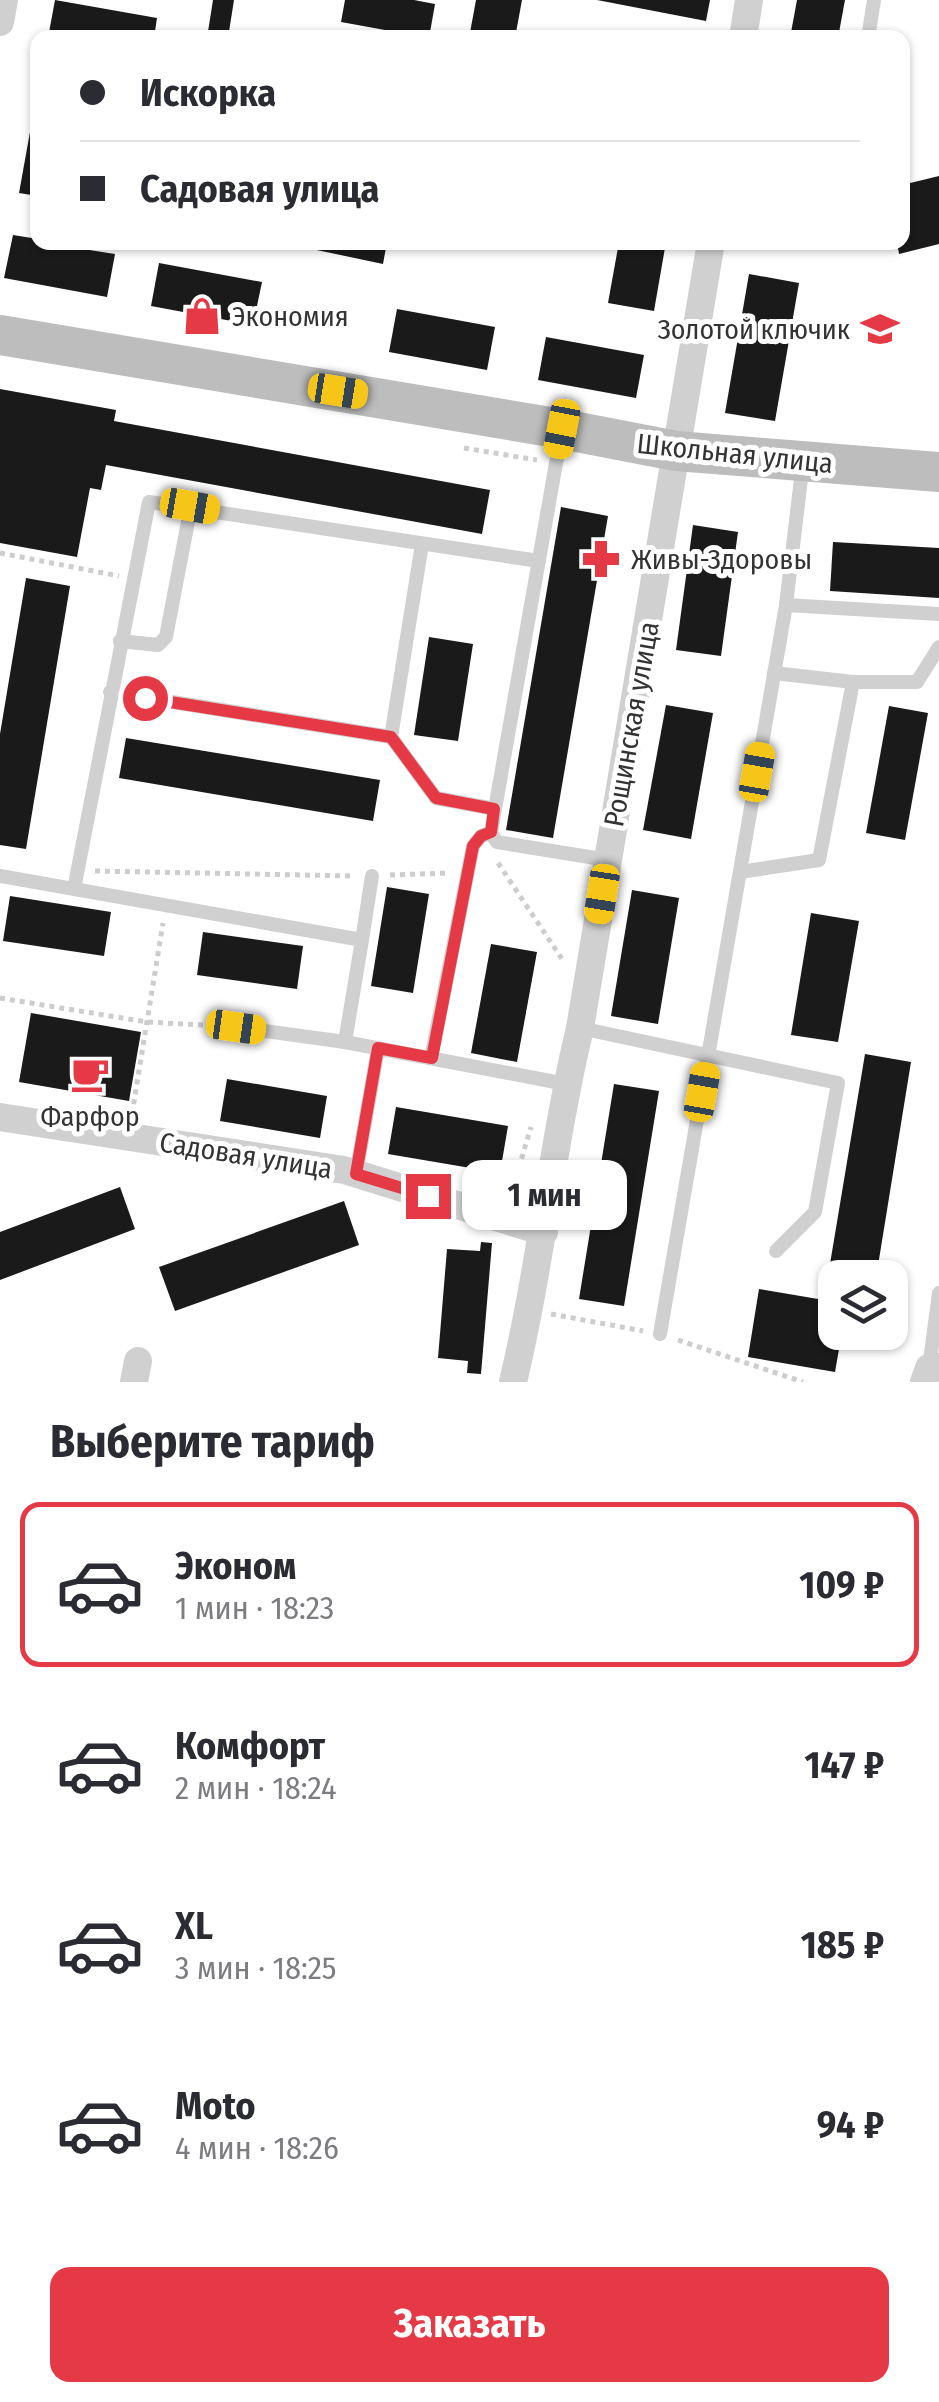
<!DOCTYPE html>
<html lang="ru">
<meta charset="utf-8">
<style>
:root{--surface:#fff;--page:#f2f2f3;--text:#2b2b33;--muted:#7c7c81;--line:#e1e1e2;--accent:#e63946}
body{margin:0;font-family:"Fira Sans Condensed",sans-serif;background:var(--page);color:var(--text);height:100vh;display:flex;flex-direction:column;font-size:38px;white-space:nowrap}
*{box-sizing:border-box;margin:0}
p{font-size:32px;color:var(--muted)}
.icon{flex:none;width:55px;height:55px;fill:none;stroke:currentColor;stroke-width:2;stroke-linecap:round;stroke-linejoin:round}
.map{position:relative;height:1382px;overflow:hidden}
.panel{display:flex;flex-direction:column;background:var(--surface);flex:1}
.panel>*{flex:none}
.hud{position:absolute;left:30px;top:30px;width:880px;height:220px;border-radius:20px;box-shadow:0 2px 8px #0004;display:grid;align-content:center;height:220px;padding:0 50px;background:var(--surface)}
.controls{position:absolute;left:818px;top:1260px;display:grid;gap:20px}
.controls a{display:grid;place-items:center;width:90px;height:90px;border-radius:20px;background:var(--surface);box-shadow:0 2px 8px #0004;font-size:50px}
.end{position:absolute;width:45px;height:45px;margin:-22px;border:12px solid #e63946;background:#fff;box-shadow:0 0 0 5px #fff}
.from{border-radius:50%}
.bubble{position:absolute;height:70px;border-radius:20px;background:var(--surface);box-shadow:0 2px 8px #0004;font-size:32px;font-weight:700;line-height:70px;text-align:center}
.car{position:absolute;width:30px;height:60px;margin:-30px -15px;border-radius:12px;box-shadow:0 0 8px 2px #0007;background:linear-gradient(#f5c518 24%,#345 0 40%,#f5c518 0 76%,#345 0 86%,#f5c518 0)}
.hud b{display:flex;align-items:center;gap:35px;height:95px;font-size:38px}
.hud b+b{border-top:2px solid var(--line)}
.hud i{width:25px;height:25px;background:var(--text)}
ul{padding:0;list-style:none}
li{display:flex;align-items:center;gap:30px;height:165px;margin:0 20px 15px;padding:0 30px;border:5px solid transparent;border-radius:20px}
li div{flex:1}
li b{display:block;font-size:38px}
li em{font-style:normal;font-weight:700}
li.selected{border-color:var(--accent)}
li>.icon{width:90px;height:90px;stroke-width:1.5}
h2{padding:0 50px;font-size:45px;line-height:120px}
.action{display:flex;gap:20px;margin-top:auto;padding:20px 50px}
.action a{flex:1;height:115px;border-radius:20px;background:var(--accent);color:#fff;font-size:40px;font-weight:700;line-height:115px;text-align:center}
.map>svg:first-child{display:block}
</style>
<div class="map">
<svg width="939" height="1382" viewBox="0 0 939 1382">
<rect width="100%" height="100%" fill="#fff"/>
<g fill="#1a1a1a">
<polygon points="55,0 157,18 154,38 48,38"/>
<polygon points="213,0 234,0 228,38 207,38"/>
<polygon points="345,0 414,0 435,4 429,38 341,22"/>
<polygon points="476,0 522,0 515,38 469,38"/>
<polygon points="597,0 710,0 706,21"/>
<polygon points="797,0 845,0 838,38 790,38"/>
<polygon points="36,99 38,99 38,196 19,193"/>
<polygon points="939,176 939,244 899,254 897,242 902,242 902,185"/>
<polygon points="13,235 38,239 38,242 115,254 107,297 4,278"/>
<polygon points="279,242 387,242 383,264"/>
<polygon points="619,242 666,242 654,311 608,303"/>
<polygon points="159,263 262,282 253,325 151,306"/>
<polygon points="749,274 799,283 775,421 725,413"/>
<polygon points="397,309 495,327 487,370 389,352"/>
<polygon points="546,337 644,355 636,398 538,380"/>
<polygon points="0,389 116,410 114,421 490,490 482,534 106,465 101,490 90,488 77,557 0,543"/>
<polygon points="561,507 608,516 553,838 506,830"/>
<polygon points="693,525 738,532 721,656 676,650"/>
<polygon points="833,542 939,548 939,598 830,591"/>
<polygon points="26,578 70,586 26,849 0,845 0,734"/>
<polygon points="429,637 473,644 458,741 414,735"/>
<polygon points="666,705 713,713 691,839 643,830"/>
<polygon points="889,706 928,713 905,840 866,833"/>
<polygon points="126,738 380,780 373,821 119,778"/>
<polygon points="387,887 429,894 413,993 371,986"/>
<polygon points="632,890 679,898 658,1024 611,1016"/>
<polygon points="10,896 111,912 104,956 3,941"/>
<polygon points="811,913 859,921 838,1042 791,1035"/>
<polygon points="203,932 303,946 297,989 197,975"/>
<polygon points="491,944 537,952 517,1062 471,1053"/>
<polygon points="31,1013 141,1032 129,1101 19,1082"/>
<polygon points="865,1054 911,1062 876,1278 835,1278 835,1332 842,1332 835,1372 748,1357 759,1289 824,1300"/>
<polygon points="227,1079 327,1096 320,1138 220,1121"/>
<polygon points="614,1084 659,1091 624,1306 579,1299"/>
<polygon points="396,1107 508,1126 500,1173 388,1154"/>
<polygon points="120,1187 135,1229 0,1280 0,1232"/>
<polygon points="344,1201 359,1245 175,1311 159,1267"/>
<polygon points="481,1242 492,1243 481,1374 467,1373 468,1361 438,1358 447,1249 480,1251"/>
</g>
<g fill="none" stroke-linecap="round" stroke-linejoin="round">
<g stroke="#cdcdcd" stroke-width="5" stroke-dasharray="5 5" stroke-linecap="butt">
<polyline points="464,448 537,460"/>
<polyline points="0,553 119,576"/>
<polyline points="498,863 564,962"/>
<polyline points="95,871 354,876"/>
<polyline points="390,875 449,873"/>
<polyline points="0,998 147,1022 220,1026"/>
<polyline points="132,1114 163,923"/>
<polyline points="510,1197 531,1127"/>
<polyline points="551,1314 643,1331"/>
<polyline points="678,1340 803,1382"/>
</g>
<g stroke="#d0d0d0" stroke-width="14">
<polyline points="868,38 874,0"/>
<polyline points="786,605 939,614"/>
<polyline points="120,641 158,645 166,637 191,506"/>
<polyline points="774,673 853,682 917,682 939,647"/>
<polyline points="110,692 391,737 436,798 495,809 561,435"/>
<polyline points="391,737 422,544"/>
<polyline points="495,809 491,833 497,842 608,860"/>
<polyline points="740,872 819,860 853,682"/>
<polyline points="0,876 362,940 345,1042"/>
<polyline points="74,889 149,502 539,561"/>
<polyline points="362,940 372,876"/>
<polyline points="236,1027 345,1042 566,1084"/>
<polyline points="580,1028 838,1083 815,1212 776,1251"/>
<polyline points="431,1058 473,846 481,836 491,833"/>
<polyline points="356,1174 378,1049"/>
<polyline points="660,1334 786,605 803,462"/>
<polyline points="929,1368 939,1293"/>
</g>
<g stroke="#d0d0d0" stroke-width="28">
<polyline points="0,22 4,0"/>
<polyline points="743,38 749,0"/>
<polyline points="0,1117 344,1170 544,1232"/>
<polyline points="134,1382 138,1361"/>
<path d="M513,1382C541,1265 552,1145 580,1028L711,242"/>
<polyline points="924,1382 929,1368 939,1367"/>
</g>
<polyline stroke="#bdbdbd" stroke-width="40" points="0,335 562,429 676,451 939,472"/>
</g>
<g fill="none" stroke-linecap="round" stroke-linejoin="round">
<polyline stroke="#e63946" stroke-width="12" points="145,698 391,737 436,798 494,809 491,832 481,836 473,846 432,1058 378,1048 356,1174 428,1196"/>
</g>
<defs>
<g id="shop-bare" transform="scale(3)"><path d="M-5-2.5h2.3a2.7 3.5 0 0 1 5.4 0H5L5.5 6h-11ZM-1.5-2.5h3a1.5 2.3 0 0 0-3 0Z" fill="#e63946" stroke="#fff" stroke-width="2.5" paint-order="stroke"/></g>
<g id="school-bare" transform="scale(3)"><path d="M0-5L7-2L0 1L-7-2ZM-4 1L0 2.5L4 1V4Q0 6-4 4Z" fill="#e63946" stroke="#fff" stroke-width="2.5" paint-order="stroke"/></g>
<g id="pharmacy-bare" transform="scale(3)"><path d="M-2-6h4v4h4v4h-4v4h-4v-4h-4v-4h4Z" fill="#e63946" stroke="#fff" stroke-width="2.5" paint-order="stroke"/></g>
<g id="cafe-bare" transform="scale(3)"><path d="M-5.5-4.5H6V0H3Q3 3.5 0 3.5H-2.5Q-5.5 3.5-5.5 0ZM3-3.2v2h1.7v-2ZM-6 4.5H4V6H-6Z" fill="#e63946" stroke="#fff" stroke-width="2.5" paint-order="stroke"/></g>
</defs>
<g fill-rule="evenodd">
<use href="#shop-bare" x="202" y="316"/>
<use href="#school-bare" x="880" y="329"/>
<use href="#pharmacy-bare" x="601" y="559"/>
<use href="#cafe-bare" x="90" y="1074"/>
</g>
<g text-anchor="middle" stroke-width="10" stroke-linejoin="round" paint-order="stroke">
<g font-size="28" fill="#333" stroke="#fff" text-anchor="start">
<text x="232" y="326">Экономия</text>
<text x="850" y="339" text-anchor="end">Золотой ключик</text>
<text x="631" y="569">Живы-Здоровы</text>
<text x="90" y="1126" text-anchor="middle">Фарфор</text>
</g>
<g font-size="28" fill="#333" stroke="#fff">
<text transform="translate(735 453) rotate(6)" y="10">Школьная улица</text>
<text transform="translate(631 724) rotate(-80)" y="10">Рощинская улица</text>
<text transform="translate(246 1155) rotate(9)" y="10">Садовая улица</text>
</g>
</g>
</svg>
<div class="controls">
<a><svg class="icon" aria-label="layers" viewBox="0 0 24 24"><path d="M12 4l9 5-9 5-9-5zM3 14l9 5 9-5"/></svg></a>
</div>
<i class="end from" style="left:145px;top:698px"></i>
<i class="end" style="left:428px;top:1196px"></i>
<div class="bubble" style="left:462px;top:1160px;width:165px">1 мин</div>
<i class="car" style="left:338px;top:391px;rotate:99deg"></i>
<i class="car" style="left:562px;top:429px;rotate:191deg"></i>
<i class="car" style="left:190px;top:506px;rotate:100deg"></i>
<i class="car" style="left:757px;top:772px;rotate:10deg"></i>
<i class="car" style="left:602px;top:894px;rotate:189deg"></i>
<i class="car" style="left:236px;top:1027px;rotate:98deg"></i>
<i class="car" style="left:702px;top:1092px;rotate:10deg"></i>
<div class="hud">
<b><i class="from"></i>Искорка</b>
<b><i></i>Садовая улица</b>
</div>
</div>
<section class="panel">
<h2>Выберите тариф</h2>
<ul>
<li class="selected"><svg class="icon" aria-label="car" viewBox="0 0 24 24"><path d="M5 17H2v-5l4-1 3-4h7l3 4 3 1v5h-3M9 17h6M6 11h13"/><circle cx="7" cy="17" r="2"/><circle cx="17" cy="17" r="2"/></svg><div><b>Эконом</b><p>1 мин · 18:23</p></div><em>109 ₽</em></li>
<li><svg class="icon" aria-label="car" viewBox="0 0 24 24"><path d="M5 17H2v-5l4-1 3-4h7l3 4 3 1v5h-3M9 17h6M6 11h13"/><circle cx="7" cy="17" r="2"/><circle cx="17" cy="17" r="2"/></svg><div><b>Комфорт</b><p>2 мин · 18:24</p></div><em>147 ₽</em></li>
<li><svg class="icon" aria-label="car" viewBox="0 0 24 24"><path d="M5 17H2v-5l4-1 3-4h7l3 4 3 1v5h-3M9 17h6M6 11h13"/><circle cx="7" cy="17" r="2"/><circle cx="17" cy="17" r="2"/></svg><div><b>XL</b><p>3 мин · 18:25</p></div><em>185 ₽</em></li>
<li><svg class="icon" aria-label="car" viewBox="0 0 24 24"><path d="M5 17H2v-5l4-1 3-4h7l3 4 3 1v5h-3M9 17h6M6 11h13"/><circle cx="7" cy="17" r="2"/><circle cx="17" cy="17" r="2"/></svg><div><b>Moto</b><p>4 мин · 18:26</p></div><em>94 ₽</em></li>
</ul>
<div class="action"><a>Заказать</a></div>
</section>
